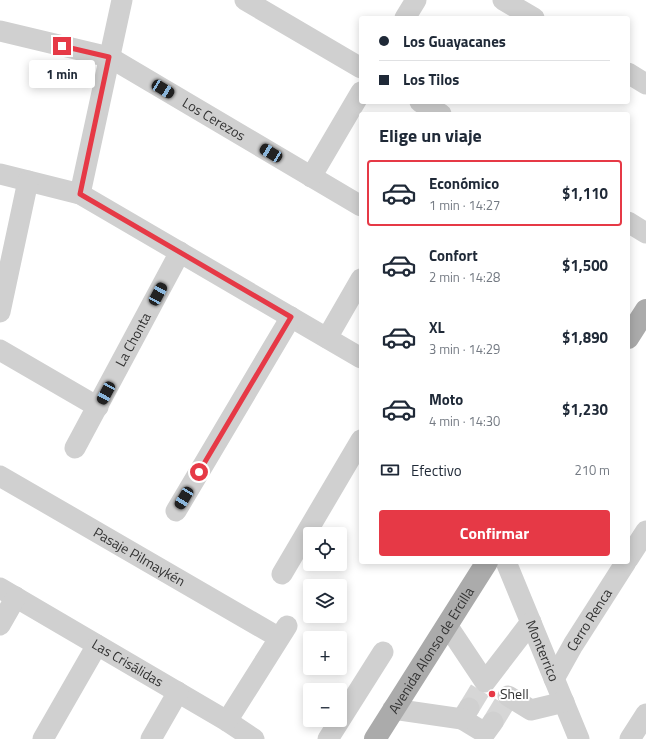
<!DOCTYPE html>
<html lang="es">
<meta charset="utf-8">
<style>
:root{--surface:#fff;--page:#f2f2f3;--text:#1f2937;--muted:#747a83;--line:#e0e1e3;--accent:#e63946}
body{margin:0;font-family:"Titillium Web",sans-serif;background:var(--page);color:var(--text);height:100vh;display:flex;flex-direction:column;font-size:15px;white-space:nowrap}
*{box-sizing:border-box;margin:0}
p{font-size:13px;color:var(--muted)}
.icon{flex:none;width:22px;height:22px;fill:none;stroke:currentColor;stroke-width:2;stroke-linecap:round;stroke-linejoin:round}
.map{position:relative;flex:1;overflow:hidden}
.sheet{position:absolute;left:359px;top:112px;width:271px;height:452px;display:flex;flex-direction:column;background:var(--surface);border-radius:4px;box-shadow:0 2px 10px #0003}
.sheet>*{flex:none}
.top-card{position:absolute;left:359px;top:16px;width:271px;height:88px;border-radius:4px;box-shadow:0 2px 10px #0003;display:grid;align-content:center;height:88px;padding:0 20px;background:var(--surface)}
.controls{position:absolute;left:303px;top:527px;display:grid;gap:8px}
.controls a{display:grid;place-items:center;width:44px;height:44px;border-radius:4px;background:var(--surface);box-shadow:0 2px 10px #0003;font-size:20px}
.end{position:absolute;width:18px;height:18px;margin:-9px;border:5px solid #e63946;background:#fff;box-shadow:0 0 0 2px #fff}
.from{border-radius:50%}
.bubble{position:absolute;height:28px;border-radius:4px;background:var(--surface);box-shadow:0 2px 10px #0003;font-size:13px;font-weight:700;line-height:28px;text-align:center}
.car{position:absolute;width:12px;height:24px;margin:-12px -6px;border-radius:5px;box-shadow:0 0 3px 1px #0007;background:linear-gradient(#222 24%,#8ab4d8 0 40%,#222 0 76%,#8ab4d8 0 86%,#222 0)}
.top-card b{display:flex;align-items:center;gap:14px;height:38px;font-size:15px}
.top-card b+b{border-top:1px solid var(--line)}
.top-card i{width:10px;height:10px;background:var(--text)}
ul{padding:0;list-style:none}
li{display:flex;align-items:center;gap:12px;height:66px;margin:0 8px 6px;padding:0 12px;border:2px solid transparent;border-radius:4px}
li div{flex:1}
li b{display:block;font-size:15px}
li em{font-style:normal;font-weight:700}
li.active{border-color:var(--accent)}
li>.icon{width:36px;height:36px;stroke-width:1.5}
h2{padding:0 20px;font-size:18px;line-height:48px}
.pay{display:flex;align-items:center;gap:10px;height:44px;padding:0 20px;font-size:15px}
.pay p{margin-inline-start:auto}
.cta{display:flex;gap:8px;margin-top:auto;padding:8px 20px}
.cta a{flex:1;height:46px;border-radius:4px;background:var(--accent);color:#fff;font-size:16px;font-weight:700;line-height:46px;text-align:center}
.map>svg:first-child{display:block}
</style>
<div class="map">
<svg width="646" height="739" viewBox="0 0 646 739">
<rect width="100%" height="100%" fill="#fff"/>
<g fill="none" stroke-linecap="round" stroke-linejoin="round">
<g stroke="#d6d6d6" stroke-width="21" stroke-dasharray="21 10" stroke-linecap="butt">
<polyline points="469,708 480,690"/>
<polyline points="493,722 504,704"/>
</g>
<g stroke="#d0d0d0" stroke-width="21">
<polyline points="245,0 361,68"/>
<polyline points="503,0 534,18"/>
<polyline points="405,18 416,0"/>
<path id="s1" d="M0,31L109,57L361,206"/>
<polyline points="628,73 646,84"/>
<polyline points="420,102 441,114"/>
<polyline points="0,174 80,194 361,358"/>
<polyline points="311,177 361,92"/>
<polyline points="80,194 122,0"/>
<polyline points="628,222 646,233"/>
<polyline points="0,312 28,181"/>
<polyline points="327,338 361,279"/>
<polyline points="0,350 98,407"/>
<path id="s2" d="M75,448L180,252"/>
<path id="s3" d="M0,476L278,637"/>
<polyline points="176,511 291,317"/>
<polyline points="628,559 646,531"/>
<path id="s4" d="M506,562L579,739"/>
<polyline points="282,574 361,440"/>
<path id="s5" d="M0,588L227,721L254,739"/>
<polyline points="0,625 16,597"/>
<polyline points="447,625 485,682 531,622"/>
<path id="s6" d="M554,679L573,645L626,562"/>
<polyline points="508,696 531,710 564,702"/>
<polyline points="469,708 462,719 485,733 493,722"/>
<polyline points="393,709 462,719"/>
<polyline points="227,721 287,626"/>
<polyline points="43,739 97,645"/>
<polyline points="151,739 178,692"/>
<polyline points="328,739 383,652"/>
<polyline points="630,739 646,714"/>
</g>
<g stroke="#ababab" stroke-width="22">
<polyline points="628,338 646,310"/>
<path id="s7" d="M375,739L487,562"/>
</g>
</g>
<g fill="none" stroke-linecap="round" stroke-linejoin="round">
<polyline stroke="#e63946" stroke-width="5" points="62,46 109,57 80,194 291,317 199,472"/>
</g>
<circle fill="#e63946" stroke="#fff" stroke-width="1.5" cx="492" cy="694" r="4"/>
<g text-anchor="middle" stroke-width="4" stroke-linejoin="round" paint-order="stroke">
<g font-size="14" fill="#333" stroke="#fff">
<text dy="5" stroke="none"><textPath href="#s1" startOffset="234">Los Cerezos</textPath></text>
<text dy="5" stroke="none"><textPath href="#s2" startOffset="123">La Chonta</textPath></text>
<text dy="5" stroke="none"><textPath href="#s3" startOffset="161">Pasaje Pilmaykén</textPath></text>
<text dy="5" stroke="none"><textPath href="#s6" startOffset="69">Cerro Renca</textPath></text>
<text dy="5" stroke="none"><textPath href="#s7" startOffset="105">Avenida Alonso de Ercilla</textPath></text>
<text dy="5" stroke="none"><textPath href="#s4" startOffset="96">Monterrico</textPath></text>
<text dy="5" stroke="none"><textPath href="#s5" startOffset="148">Las Crisálidas</textPath></text>
</g>
<g font-size="14" fill="#333" stroke="#fff" text-anchor="start">
<text x="500" y="699">Shell</text>
</g>
</g>
</svg>
<div class="controls">
<a><svg class="icon" aria-label="locate" viewBox="0 0 24 24"><circle cx="12" cy="12" r="6"/><path d="M12 2v4M12 18v4M2 12h4M18 12h4"/></svg></a>
<a><svg class="icon" aria-label="layers" viewBox="0 0 24 24"><path d="M12 4l9 5-9 5-9-5zM3 14l9 5 9-5"/></svg></a>
<a>+</a>
<a>−</a>
</div>
<i class="end from" style="left:199px;top:472px"></i>
<i class="end" style="left:62px;top:46px"></i>
<div class="bubble" style="left:29px;top:60px;width:66px">1 min</div>
<i class="car" style="left:163px;top:89px;rotate:121deg"></i>
<i class="car" style="left:271px;top:153px;rotate:301deg"></i>
<i class="car" style="left:158px;top:294px;rotate:28deg"></i>
<i class="car" style="left:106px;top:393px;rotate:208deg"></i>
<i class="car" style="left:184px;top:498px;rotate:211deg"></i>
<div class="top-card">
<b><i class="from"></i>Los Guayacanes</b>
<b><i></i>Los Tilos</b>
</div>
<section class="sheet">
<h2>Elige un viaje</h2>
<ul>
<li class="active"><svg class="icon" aria-label="car" viewBox="0 0 24 24"><path d="M5 17H2v-5l4-1 3-4h7l3 4 3 1v5h-3M9 17h6M6 11h13"/><circle cx="7" cy="17" r="2"/><circle cx="17" cy="17" r="2"/></svg><div><b>Económico</b><p>1 min · 14:27</p></div><em>$1,110</em></li>
<li><svg class="icon" aria-label="car" viewBox="0 0 24 24"><path d="M5 17H2v-5l4-1 3-4h7l3 4 3 1v5h-3M9 17h6M6 11h13"/><circle cx="7" cy="17" r="2"/><circle cx="17" cy="17" r="2"/></svg><div><b>Confort</b><p>2 min · 14:28</p></div><em>$1,500</em></li>
<li><svg class="icon" aria-label="car" viewBox="0 0 24 24"><path d="M5 17H2v-5l4-1 3-4h7l3 4 3 1v5h-3M9 17h6M6 11h13"/><circle cx="7" cy="17" r="2"/><circle cx="17" cy="17" r="2"/></svg><div><b>XL</b><p>3 min · 14:29</p></div><em>$1,890</em></li>
<li><svg class="icon" aria-label="car" viewBox="0 0 24 24"><path d="M5 17H2v-5l4-1 3-4h7l3 4 3 1v5h-3M9 17h6M6 11h13"/><circle cx="7" cy="17" r="2"/><circle cx="17" cy="17" r="2"/></svg><div><b>Moto</b><p>4 min · 14:30</p></div><em>$1,230</em></li>
</ul>
<div class="pay"><svg class="icon" aria-label="cash" viewBox="0 0 24 24"><path d="M3 7h18v10H3z"/><circle cx="12" cy="12" r="2"/></svg>Efectivo<p>210 m</p></div>
<div class="cta"><a>Confirmar</a></div>
</section>
</div>
